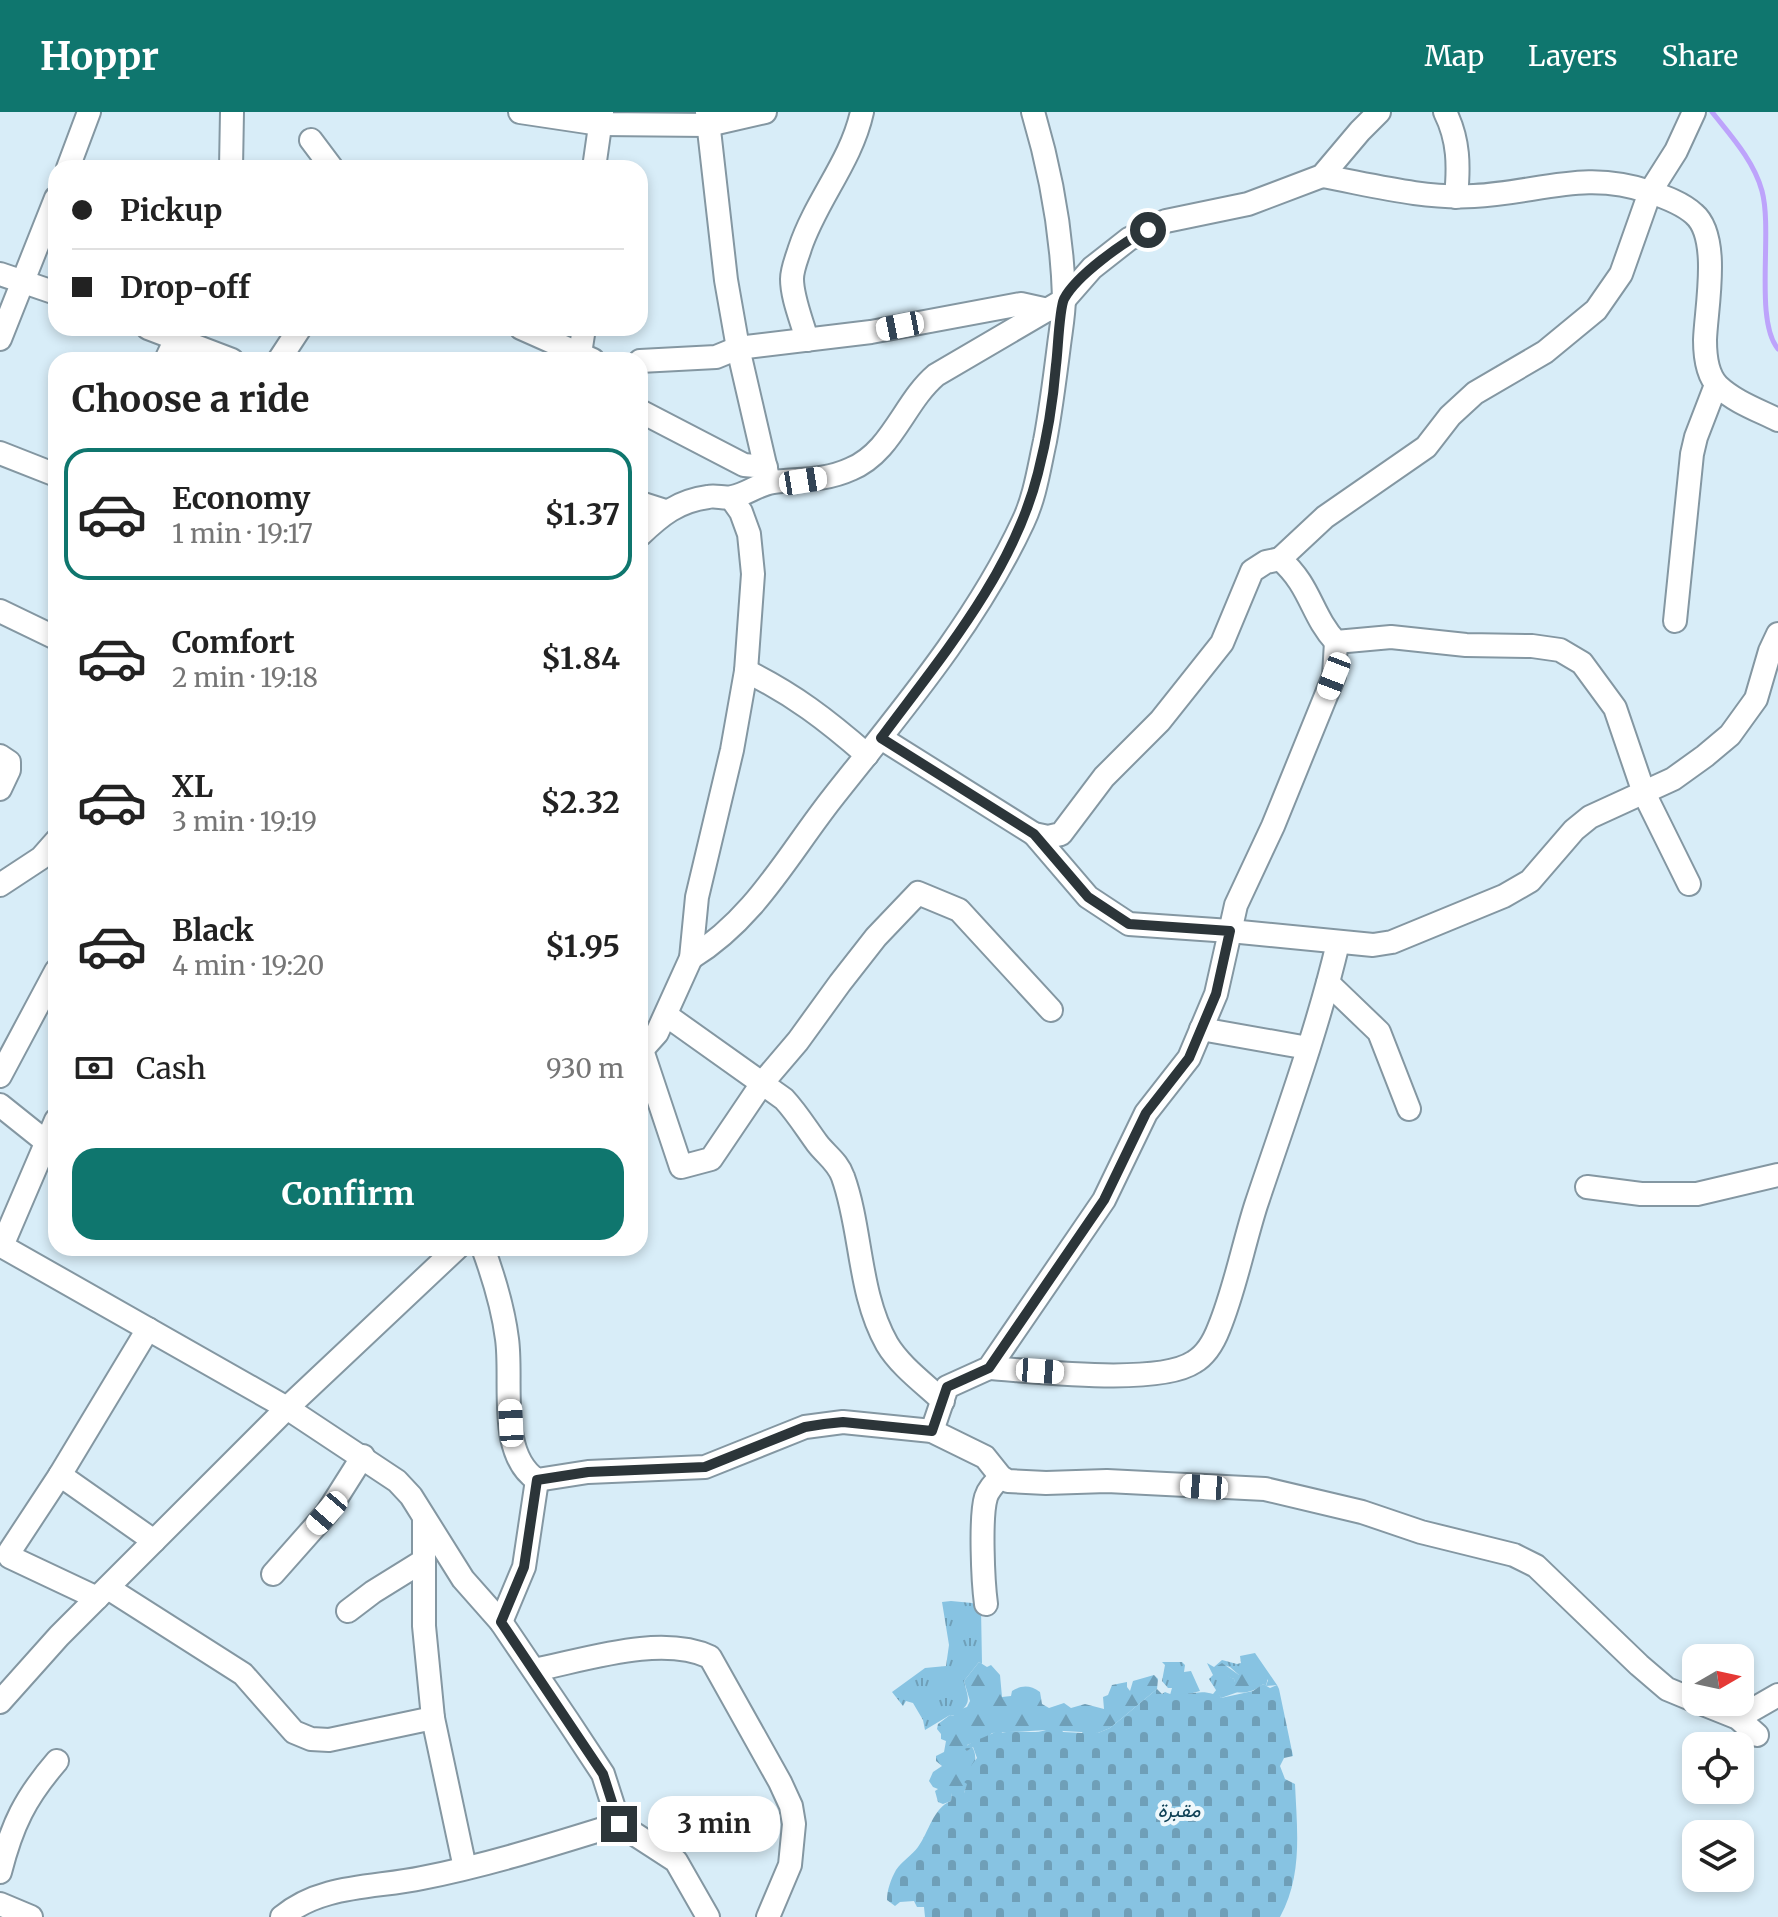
<!DOCTYPE html>
<meta charset="utf-8">
<style>
:root{--surface:#fff;--page:#f6f6f6;--text:#222;--muted:#767676;--line:#e0e0e0;--accent:#0f766e}
body{margin:0;font-family:Merriweather,Vazirmatn,serif;background:var(--page);color:var(--text);height:100vh;display:flex;flex-direction:column;font-size:30px;white-space:nowrap}
*{box-sizing:border-box;margin:0}
p{font-size:26px;color:var(--muted)}
.icon{flex:none;width:44px;height:44px;fill:none;stroke:currentColor;stroke-width:2;stroke-linecap:round;stroke-linejoin:round}
.map{position:relative;flex:1;overflow:hidden}
.panel{position:absolute;left:48px;top:240px;width:600px;height:904px;display:flex;flex-direction:column;background:var(--surface);border-radius:24px;box-shadow:0 4px 12px #0003}
.panel>*{flex:none}
.banner{position:absolute;left:48px;top:48px;width:600px;height:176px;border-radius:24px;box-shadow:0 4px 12px #0003;display:grid;align-content:center;height:176px;padding:0 24px;background:var(--surface)}
.needle{width:52px;rotate:81deg}
.controls{position:absolute;left:1682px;top:1532px;display:grid;gap:16px}
.controls a{display:grid;place-items:center;width:72px;height:72px;border-radius:16px;background:var(--surface);box-shadow:0 4px 12px #0003;font-size:40px}
.end{position:absolute;width:36px;height:36px;margin:-18px;border:10px solid #2c3539;background:#fff;box-shadow:0 0 0 4px #fff}
.from{border-radius:50%}
.bubble{position:absolute;height:56px;border-radius:24px;background:var(--surface);box-shadow:0 4px 12px #0003;font-size:26px;font-weight:700;line-height:56px;text-align:center}
.car{position:absolute;width:24px;height:48px;margin:-24px -12px;border-radius:10px;box-shadow:0 0 6px 2px #0007;background:linear-gradient(#fff 24%,#345 0 40%,#fff 0 76%,#345 0 86%,#fff 0)}
.banner b{display:flex;align-items:center;gap:28px;height:76px;font-size:30px}
.banner b+b{border-top:2px solid var(--line)}
.banner i{width:20px;height:20px;background:var(--text)}
ul{padding:0;list-style:none}
li{display:flex;align-items:center;gap:24px;height:132px;margin:0 16px 12px;padding:0 8px;border:4px solid transparent;border-radius:24px}
li div{flex:1}
li b{display:block;font-size:30px}
li em{font-style:normal;font-weight:700}
li.current{border-color:var(--accent)}
li>.icon{width:72px;height:72px;stroke-width:1.5}
h2{padding:0 24px;font-size:36px;line-height:96px}
.pay{display:flex;align-items:center;gap:20px;height:88px;padding:0 24px;font-size:30px}
.pay p{margin-inline-start:auto}
.action{display:flex;gap:16px;margin-top:auto;padding:16px 24px}
.action a{flex:1;height:92px;border-radius:24px;background:var(--accent);color:#fff;font-size:32px;font-weight:700;line-height:92px;text-align:center}
header{display:flex;align-items:center;gap:48px;box-sizing:border-box;height:112px;padding:0 40px;background:var(--accent);color:#fff}
header strong{font-size:38px}
nav{display:flex;gap:44px;margin-inline-start:auto;font-size:28px}
.map>svg:first-child{display:block}
</style>
<header>
<strong>Hoppr</strong>
<nav><a>Map</a><a>Layers</a><a>Share</a></nav>
</header>
<div class="map">
<svg width="1778" height="1805" viewBox="0 0 1778 1805">
<defs>
<pattern id="grass-tufts" width="24" height="20" patternUnits="userSpaceOnUse" patternTransform="scale(2)"><rect width="24" height="20" fill="#87c3e2"/><path d="M3 7l-1-3M5 7V3M7 7l1-3M15 17l-1-3M17 17v-4M19 17l1-3" fill="none" stroke="#6f9fb8"/></pattern>
<pattern id="forest-firs" width="22" height="20" patternUnits="userSpaceOnUse" patternTransform="scale(2)"><rect width="22" height="20" fill="#87c3e2"/><path d="M5 1l3.5 6h-7zM16 11l3.5 6h-7z" fill="#6f9fb8"/></pattern>
<pattern id="cemetery-stones" width="16" height="16" patternUnits="userSpaceOnUse" patternTransform="scale(2)"><rect width="16" height="16" fill="#87c3e2"/><path d="M2 7V4a2 2 0 0 1 4 0v3zM10 15v-3a2 2 0 0 1 4 0v3z" fill="#6f9fb8"/></pattern>
</defs>
<rect width="100%" height="100%" fill="#d8edf8"/>
<g fill="url(#grass-tufts)">
<path d="M951,1489L972,1491L981,1496L982,1552L979,1550L964,1569C969,1590 972,1590 955,1604L950,1603L925,1618L923,1608L913,1591L906,1589L903,1594L892,1580L925,1556L946,1554L949,1533L942,1490Z"/>
<polygon points="1255,1541 1277,1573 1266,1574 1268,1568 1253,1555 1240,1564 1230,1555 1221,1552 1222,1561 1234,1567 1238,1580 1221,1586 1209,1567 1213,1563 1207,1551 1214,1555 1222,1548 1237,1552 1241,1551 1240,1544"/>
<polygon points="1162,1550 1182,1550 1185,1553 1184,1560 1191,1559 1200,1579 1182,1584 1170,1583 1172,1576 1168,1576 1162,1569 1165,1553"/>
</g>
<g fill="url(#forest-firs)">
<path d="M979,1550L987,1555L991,1553L1000,1563L1002,1585L1011,1584L1012,1579C1022,1573 1030,1573 1040,1580L1042,1592L1049,1596L1064,1591L1071,1596L1085,1592L1104,1597L1103,1585L1108,1583L1112,1573L1127,1570V1575L1130,1579L1133,1569L1154,1563L1158,1567L1157,1577L1110,1616L1098,1621L1047,1618L992,1621L988,1625L967,1633V1639L972,1635C981,1648 969,1666 964,1681H952L951,1689L943,1692L938,1690L935,1679L938,1677L933,1675L929,1669L933,1660L942,1654L936,1649V1644L944,1640L946,1629L941,1627V1622L937,1617L938,1612L950,1603L954,1604L955,1599L967,1595L970,1589L964,1569Z"/>
<path d="M1222,1551L1239,1563L1244,1555L1253,1554L1268,1565L1266,1574L1263,1572C1255,1579 1245,1582 1236,1580L1234,1567L1218,1561L1217,1554Z"/>
</g>
<path fill="url(#cemetery-stones)" d="M1263,1572L1270,1576L1277,1573L1279,1577L1293,1644L1284,1646L1280,1654L1285,1667L1295,1672C1297,1718 1303,1763 1280,1805H925L924,1795H917L914,1789L900,1790L895,1794L887,1788C887,1778 891,1767 896,1758C902,1749 912,1743 918,1735C929,1720 933,1696 951,1689L952,1681H964L967,1672L964,1670L970,1664L967,1659L977,1646L973,1635L967,1639L964,1636C972,1628 990,1624 1001,1617L1002,1621C1015,1617 1032,1623 1046,1618C1050,1617 1054,1614 1059,1613L1063,1620L1082,1621L1086,1616L1098,1621L1110,1616L1157,1577L1162,1582L1165,1580C1180,1588 1196,1576 1213,1582L1217,1577L1221,1586L1253,1579Z"/>
<g fill="none" stroke-linecap="round" stroke-linejoin="round">
<path stroke="#bda3fb" stroke-width="5" d="M1712,0C1731,24 1754,49 1762,79C1773,120 1754,208 1778,237"/>
<g stroke="#8497a2" stroke-width="26">
<g id="minor">
<polyline points="520,0 600,12 708,13 765,0"/>
<polyline points="707,0 726,168 738,236 769,370"/>
<path d="M1445,0C1459,28 1459,54 1456,85"/>
<path d="M1694,0L1676,39L1650,80C1665,85 1682,91 1694,102C1721,125 1706,196 1705,228C1705,243 1707,263 1718,274C1735,290 1758,298 1778,308"/>
<polyline points="311,28 332,56"/>
<polyline points="68,56 89,0"/>
<polyline points="231,56 232,0"/>
<polyline points="594,56 602,0"/>
<polyline points="0,162 56,181"/>
<polyline points="148,216 232,248"/>
<polyline points="521,216 593,248"/>
<polyline points="0,227 56,86"/>
<path d="M807,228C802,209 792,186 792,167C792,157 797,146 800,136C816,88 851,50 862,0"/>
<polyline points="166,248 181,216"/>
<polyline points="279,248 300,216"/>
<polyline points="579,248 584,216"/>
<polyline points="640,249 716,245 738,236 871,220 1021,192 1048,198"/>
<polyline points="640,299 744,353 766,355"/>
<polyline points="0,341 56,363"/>
<polyline points="640,391 665,399"/>
<path d="M640,423C661,403 678,389 708,385C716,383 724,387 732,385C746,383 758,372 773,370C800,367 825,369 851,357C892,340 904,290 936,263L1064,188L1092,156L1129,127L1166,109L1248,92L1322,64L1360,19L1379,0"/>
<path d="M1280,447L1325,405L1426,335L1450,304L1475,281L1545,240L1596,198L1621,162L1650,80C1585,57 1538,81 1474,84C1424,87 1372,73 1322,64"/>
<polyline points="0,499 56,526"/>
<polyline points="1675,509 1692,342 1696,325 1716,273"/>
<path d="M746,559C793,582 827,608 867,643"/>
<path d="M881,626L1034,722L1048,725L1061,722L1104,665L1160,609L1222,531L1252,459L1266,450L1280,447C1311,474 1311,503 1336,530L1391,525L1466,533L1532,534L1560,538L1582,551L1615,596L1644,681L1689,772"/>
<polyline points="0,644 9,650 9,658 0,677"/>
<polyline points="1034,722 1088,785 1129,812 1230,819 1373,833 1392,830 1504,784 1530,769 1574,718 1590,705 1673,667 1705,644 1730,623 1756,587 1770,539 1778,522"/>
<polyline points="0,773 41,746 56,729"/>
<path d="M691,846C756,806 788,742 834,684C902,598 976,511 1023,410C1035,385 1039,356 1045,329C1051,297 1055,265 1059,233C1061,217 1064,201 1064,185C1062,122 1051,60 1033,0"/>
<polyline points="1328,871 1379,920 1409,997"/>
<path d="M666,903L784,987C797,1001 806,1016 817,1031C826,1043 838,1050 843,1065C862,1118 858,1181 887,1232C900,1254 925,1272 943,1289"/>
<polyline points="1201,917 1308,936"/>
<polyline points="642,938 681,1055 711,1047 763,970 798,929 840,871 876,825 918,781 959,798 1051,898"/>
<polyline points="640,940 657,921 691,846 697,785 732,638 746,559 753,462 749,422 741,400 731,386"/>
<polyline points="0,964 56,859"/>
<polyline points="0,993 45,1029"/>
<polyline points="1587,1075 1641,1082 1697,1082 1778,1063"/>
<polyline points="0,1133 287,1296 397,1369 411,1384 463,1467 501,1510 568,1609 603,1662 619,1712 676,1749 708,1805"/>
<polyline points="2,1134 56,1008"/>
<path d="M483,1136C494,1166 503,1195 507,1227C513,1269 497,1342 537,1368L588,1360L705,1355L805,1315L843,1310L932,1319L985,1345L1001,1365L1008,1369L1046,1371L1107,1369L1265,1377L1362,1400L1421,1420L1514,1443L1536,1454L1639,1553L1667,1577L1696,1589"/>
<polyline points="148,1217 60,1363 154,1429"/>
<path d="M989,1256C1035,1259 1158,1274 1194,1250C1206,1243 1214,1229 1219,1216C1235,1177 1243,1134 1256,1093C1285,1006 1317,920 1338,831"/>
<polyline points="932,1319 947,1275 989,1256 1104,1088 1146,1001 1189,946 1216,882 1236,793 1273,714 1334,564 1336,530"/>
<polyline points="60,1363 10,1439 10,1445 97,1486"/>
<polyline points="424,1407 424,1514 433,1606 465,1756"/>
<polyline points="273,1462 327,1401 363,1344"/>
<polyline points="108,1476 243,1562 294,1620 311,1627 329,1628 433,1606"/>
<path d="M986,1492C983,1470 980,1405 986,1385C989,1376 995,1371 1001,1365"/>
<polyline points="348,1499 373,1480 423,1449"/>
<polyline points="501,1510 524,1455 537,1368"/>
<path d="M534,1558C585,1548 661,1522 710,1545L780,1670L791,1694L794,1712L790,1753L768,1805"/>
<polyline points="0,1590 59,1524 287,1296 457,1136"/>
<polyline points="1698,1590 1738,1606 1757,1623"/>
<polyline points="1738,1606 1778,1583"/>
<path d="M0,1760C12,1713 25,1686 57,1649"/>
<polyline points="0,1792 31,1805"/>
<path d="M282,1805C321,1772 375,1776 422,1766C489,1753 554,1732 619,1712"/>
</g>
</g>
<use href="#minor" stroke="#fff" stroke-width="22"/>
</g>
<g fill="none" stroke-linecap="round" stroke-linejoin="round">
<path stroke="#2c3539" stroke-width="10" d="M619,1712L603,1662L501,1510L524,1455L537,1368L588,1360L705,1355L805,1315L824,1312L843,1310L932,1319L947,1275L989,1256L1104,1088L1146,1001L1189,946L1216,882L1230,819L1129,812L1088,785L1034,722L881,626C941,545 1013,461 1038,361C1047,326 1053,290 1056,253C1058,239 1059,198 1064,187C1076,164 1124,129 1148,118"/>
</g>
<g text-anchor="middle" stroke-width="8" stroke-linejoin="round" paint-order="stroke">
<g font-size="20" font-style="italic" fill="#0e4055" stroke="#eff8fc">
<text x="1179" y="1705">مقبرة</text>
</g>
</g>
</svg>
<div class="controls">
<a><svg class="needle" viewBox="-14 -14 28 28"><path d="M0-13l5 13h-10z" fill="#e53935"/><path d="M0 13l5-13h-10z" fill="#767676"/></svg></a>
<a><svg class="icon" aria-label="locate" viewBox="0 0 24 24"><circle cx="12" cy="12" r="6"/><path d="M12 2v4M12 18v4M2 12h4M18 12h4"/></svg></a>
<a><svg class="icon" aria-label="layers" viewBox="0 0 24 24"><path d="M12 4l9 5-9 5-9-5zM3 14l9 5 9-5"/></svg></a>
</div>
<i class="end from" style="left:1148px;top:118px"></i>
<i class="end" style="left:619px;top:1712px"></i>
<div class="bubble" style="left:648px;top:1684px;width:132px">3 min</div>
<i class="car" style="left:900px;top:214px;rotate:259deg"></i>
<i class="car" style="left:803px;top:369px;rotate:81deg"></i>
<i class="car" style="left:1334px;top:564px;rotate:201deg"></i>
<i class="car" style="left:1040px;top:1259px;rotate:94deg"></i>
<i class="car" style="left:511px;top:1311px;rotate:357deg"></i>
<i class="car" style="left:1204px;top:1375px;rotate:274deg"></i>
<i class="car" style="left:327px;top:1401px;rotate:221deg"></i>
<div class="banner">
<b><i class="from"></i>Pickup</b>
<b><i></i>Drop-off</b>
</div>
<section class="panel">
<h2>Choose a ride</h2>
<ul>
<li class="current"><svg class="icon" aria-label="car" viewBox="0 0 24 24"><path d="M5 17H2v-5l4-1 3-4h7l3 4 3 1v5h-3M9 17h6M6 11h13"/><circle cx="7" cy="17" r="2"/><circle cx="17" cy="17" r="2"/></svg><div><b>Economy</b><p>1 min · 19:17</p></div><em>$1.37</em></li>
<li><svg class="icon" aria-label="car" viewBox="0 0 24 24"><path d="M5 17H2v-5l4-1 3-4h7l3 4 3 1v5h-3M9 17h6M6 11h13"/><circle cx="7" cy="17" r="2"/><circle cx="17" cy="17" r="2"/></svg><div><b>Comfort</b><p>2 min · 19:18</p></div><em>$1.84</em></li>
<li><svg class="icon" aria-label="car" viewBox="0 0 24 24"><path d="M5 17H2v-5l4-1 3-4h7l3 4 3 1v5h-3M9 17h6M6 11h13"/><circle cx="7" cy="17" r="2"/><circle cx="17" cy="17" r="2"/></svg><div><b>XL</b><p>3 min · 19:19</p></div><em>$2.32</em></li>
<li><svg class="icon" aria-label="car" viewBox="0 0 24 24"><path d="M5 17H2v-5l4-1 3-4h7l3 4 3 1v5h-3M9 17h6M6 11h13"/><circle cx="7" cy="17" r="2"/><circle cx="17" cy="17" r="2"/></svg><div><b>Black</b><p>4 min · 19:20</p></div><em>$1.95</em></li>
</ul>
<div class="pay"><svg class="icon" aria-label="cash" viewBox="0 0 24 24"><path d="M3 7h18v10H3z"/><circle cx="12" cy="12" r="2"/></svg>Cash<p>930 m</p></div>
<div class="action"><a>Confirm</a></div>
</section>
</div>
